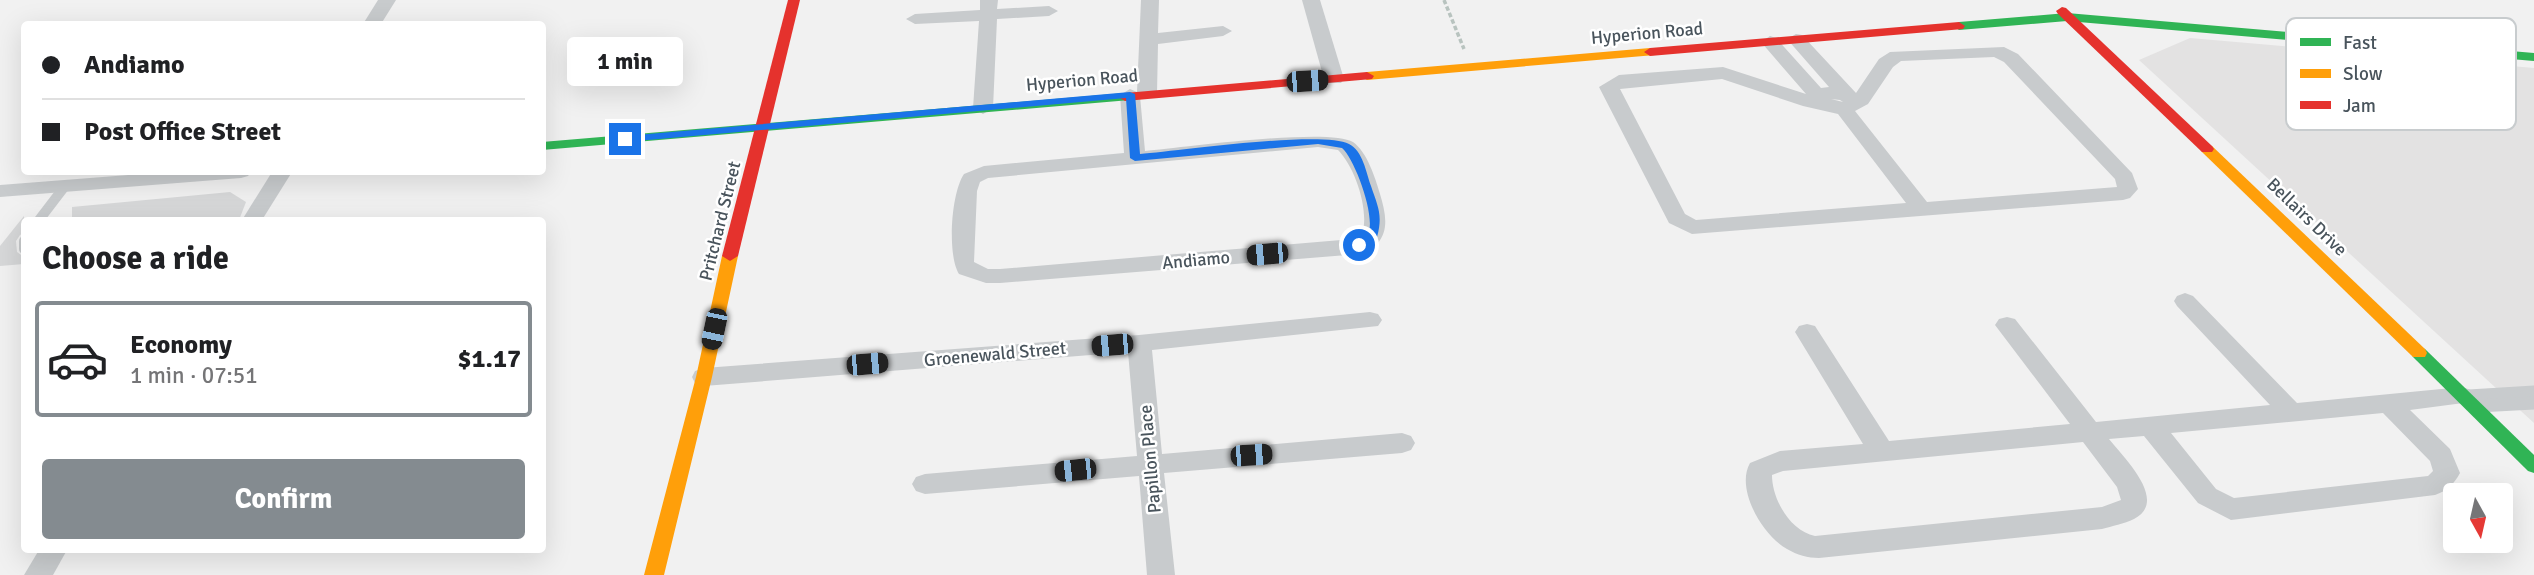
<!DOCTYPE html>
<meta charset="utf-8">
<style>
:root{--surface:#fff;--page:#f2f2f2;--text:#202124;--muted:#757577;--line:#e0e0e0;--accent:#848b90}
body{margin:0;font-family:Signika,sans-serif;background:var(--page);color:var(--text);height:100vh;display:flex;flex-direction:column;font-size:26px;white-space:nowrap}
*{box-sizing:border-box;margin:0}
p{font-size:23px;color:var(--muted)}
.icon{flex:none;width:38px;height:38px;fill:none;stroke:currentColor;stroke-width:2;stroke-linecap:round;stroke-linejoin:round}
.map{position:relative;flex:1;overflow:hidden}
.details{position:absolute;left:21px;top:217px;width:525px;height:336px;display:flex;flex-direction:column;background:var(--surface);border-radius:7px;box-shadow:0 7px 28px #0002}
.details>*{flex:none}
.top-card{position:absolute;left:21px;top:21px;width:525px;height:154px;border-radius:7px;box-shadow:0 7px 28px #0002;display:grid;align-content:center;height:154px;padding:0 21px;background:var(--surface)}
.needle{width:46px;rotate:172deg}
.controls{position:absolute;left:2443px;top:483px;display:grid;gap:14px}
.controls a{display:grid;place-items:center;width:70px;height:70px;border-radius:7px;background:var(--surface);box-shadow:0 7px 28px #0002;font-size:35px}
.end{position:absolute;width:32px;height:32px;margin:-16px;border:9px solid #1a73e8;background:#fff;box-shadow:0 0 0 4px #fff}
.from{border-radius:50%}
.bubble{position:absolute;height:49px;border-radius:7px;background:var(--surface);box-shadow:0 7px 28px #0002;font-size:23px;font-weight:700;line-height:49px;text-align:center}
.car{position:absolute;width:21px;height:42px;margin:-21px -10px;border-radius:9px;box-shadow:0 0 5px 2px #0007;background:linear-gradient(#222 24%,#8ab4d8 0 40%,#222 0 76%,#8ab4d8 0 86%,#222 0)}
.top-card b{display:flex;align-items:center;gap:24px;height:66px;font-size:26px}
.top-card b+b{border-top:2px solid var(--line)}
.top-card i{width:18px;height:18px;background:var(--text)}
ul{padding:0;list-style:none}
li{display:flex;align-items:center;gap:21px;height:116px;margin:0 14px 10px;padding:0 7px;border:4px solid var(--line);border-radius:7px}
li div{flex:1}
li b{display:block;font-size:26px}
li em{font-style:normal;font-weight:700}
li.active{border-color:var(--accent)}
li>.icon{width:63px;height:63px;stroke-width:1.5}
h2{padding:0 21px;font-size:32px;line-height:84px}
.cta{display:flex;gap:14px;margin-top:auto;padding:14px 21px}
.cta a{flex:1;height:80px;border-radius:7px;background:var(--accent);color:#fff;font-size:28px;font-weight:700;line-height:80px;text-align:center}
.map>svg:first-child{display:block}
</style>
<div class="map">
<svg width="2534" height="575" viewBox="0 0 2534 575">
<rect width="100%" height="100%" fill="#f1f1f1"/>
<polygon fill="#e3e2e2" points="2190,38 2534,68 2534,423 2139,60"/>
<g fill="#d7d8d9">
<polygon points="230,192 246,202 239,220 72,220 72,207"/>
<polygon points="24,216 24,233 20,235 16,241 17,252 24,257 24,264 0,266 0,246"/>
</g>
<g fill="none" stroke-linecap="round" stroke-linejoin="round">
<polyline stroke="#b8c3bf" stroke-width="3.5" stroke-dasharray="4.5 2.5" stroke-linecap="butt" points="1444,0 1464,49"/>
<g stroke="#c8cbcd" stroke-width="10">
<polyline points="39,220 65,186"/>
<polyline points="24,241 24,249"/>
</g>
<g stroke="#c8cbcd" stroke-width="13">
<polyline points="2469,396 2534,392"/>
<polyline points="2478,406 2534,403"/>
</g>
<g fill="#c8cbcd" fill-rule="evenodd">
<polygon points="378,0 396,0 381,24 363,24"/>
<polygon points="980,0 998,0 997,9 1049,6 1058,11 1049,16 997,19 993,108 983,114 973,108 979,21 915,24 906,19 915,14 980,10"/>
<path d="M1141,0H1159L1158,33L1223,26L1232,31L1223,36L1158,44L1157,93L1147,99L1140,96L1145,151C1180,148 1329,127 1353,142C1367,152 1375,177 1380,194C1385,211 1390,230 1377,244L1347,255L1000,283H986L959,274C947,255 951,193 964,174L984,166L1124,153L1120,95L1130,89L1137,92ZM1318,147L1338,150C1355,167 1370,211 1362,234L1353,239L1000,269H988L974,262L977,191L980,182L988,178Z"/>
<polygon points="1302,0 1320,0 1344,79 1341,83 1327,83 1324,79"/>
<path d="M1796,34L1802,35L1856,93L1879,59L1890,52L2004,47L2018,54L2132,173L2138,189L2130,198L2123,200L1692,234L1669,223L1599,87L1619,75L1723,67L1806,94L1761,42L1770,36L1776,38L1821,88L1829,87L1787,39ZM1994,57L2004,62L2115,179L2117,187L1927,202L1855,111L1868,104L1893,67L1901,61ZM1722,79L1803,106L1838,114L1906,203L1696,220L1685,214L1620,89ZM1831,99L1840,100L1843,102Z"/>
<polygon points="167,172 251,172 248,176 241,178 0,197 0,185"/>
<polygon points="272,172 292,172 262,220 242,220"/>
<path d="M2185,293L2193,296L2297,403L2462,387L2471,390L2474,396L2471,402L2410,410L2450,449L2460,473C2454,484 2447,491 2435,495L2231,520L2198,503L2144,436L2109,439C2124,458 2169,501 2134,519C2124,524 2112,526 2102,529L1819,558C1808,558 1797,555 1787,549C1763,536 1735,489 1750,463L1780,451L1863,444L1795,332L1799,326L1807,324L1815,326L1889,441L2070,424L1995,325L1999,319L2007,317L2015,319L2096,422L2270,405L2177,306L2174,301L2177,296ZM2383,413L2430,461L2433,471L2428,476L2234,498L2216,489L2171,433ZM2083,442L2117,487L2121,500L2102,507L1815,536C1790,531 1772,499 1772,475L1783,471Z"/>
<polygon points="1370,312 1378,314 1382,320 1378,326 1152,350 1162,454 1402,433 1411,436 1415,443 1411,450 1402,453 1164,473 1175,575 1147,575 1139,476 925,494 916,491 912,484 916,477 925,474 1137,456 1128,352 704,386 695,383 692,377 695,371 704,368 1139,335"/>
<polygon points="39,550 67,550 53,575 24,575"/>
</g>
<g fill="#30b455" fill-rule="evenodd">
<polygon points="2067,13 2534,53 2534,61 2067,21 1959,30 1953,26 1959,22"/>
<polygon points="1125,93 1130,94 1130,100 542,150 542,142"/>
<polygon points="2419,347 2425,349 2534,455 2534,473 2528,471 2413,357 2411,353 2413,349"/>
</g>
<g fill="#ff9f0a" fill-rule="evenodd">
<polygon points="1650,48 1656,52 1655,55 1367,80 1360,76 1367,72"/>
<polygon points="2207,145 2212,146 2425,349 2427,353 2425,357 2413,357 2202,152 2200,149 2202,146"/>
<polygon points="730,251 738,256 712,377 664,575 644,575 696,377 722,256"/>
</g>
<g fill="#e5322d" fill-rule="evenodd">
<polygon points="788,0 800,0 738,256 730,261 722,256"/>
<polygon points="2062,7 2066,8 2212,146 2214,149 2212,152 2202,152 2058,14 2056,11"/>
<polygon points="1959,22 1965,26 1963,29 1650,56 1644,52 1650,48"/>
<polygon points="1367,72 1374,76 1372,79 1125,101 1118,97 1125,93"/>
</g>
</g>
<path fill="#1a73e8" d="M1130,92L1135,94L1140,154C1178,151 1322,130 1349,144C1363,151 1366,172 1371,186C1378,207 1383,215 1377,237L1363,248L1353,245C1357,242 1364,239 1367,236C1378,221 1355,159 1342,148L1318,144L1135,161L1130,158L1126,98L625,142L620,139L625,136Z"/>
<g text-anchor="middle" stroke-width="5" stroke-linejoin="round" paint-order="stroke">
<g font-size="18" fill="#49545c" stroke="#fff">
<text transform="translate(1647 33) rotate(-5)" y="6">Hyperion Road</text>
<text transform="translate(1082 80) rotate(-5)" y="6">Hyperion Road</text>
<text transform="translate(2307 217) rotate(44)" y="6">Bellairs Drive</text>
<text transform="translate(720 221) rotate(-76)" y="6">Pritchard Street</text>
<text transform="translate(1196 260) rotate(-5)" y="6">Andiamo</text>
<text transform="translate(995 354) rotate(-5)" y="6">Groenewald Street</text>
<text transform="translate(1150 459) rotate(-95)" y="6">Papillon Place</text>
</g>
</g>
<rect x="2286" y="18" width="230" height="112" rx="10" fill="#fff" stroke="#c8ccce" stroke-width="2"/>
<rect x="2300" y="38" width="31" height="8" fill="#30b455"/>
<rect x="2300" y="69" width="31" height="9" fill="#ff9f0a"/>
<rect x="2300" y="101" width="31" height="8" fill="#e5322d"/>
<g font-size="19" fill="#49545c">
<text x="2343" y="49">Fast</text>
<text x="2343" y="80">Slow</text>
<text x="2343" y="112">Jam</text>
</g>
</svg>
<div class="controls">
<a><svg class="needle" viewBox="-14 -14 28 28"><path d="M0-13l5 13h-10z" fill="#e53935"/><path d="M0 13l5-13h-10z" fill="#757577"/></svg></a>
</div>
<i class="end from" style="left:1359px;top:245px"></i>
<i class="end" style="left:625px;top:139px"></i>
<div class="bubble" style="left:567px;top:37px;width:116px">1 min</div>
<i class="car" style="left:1307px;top:81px;rotate:86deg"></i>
<i class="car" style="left:1267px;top:254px;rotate:265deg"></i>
<i class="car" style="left:714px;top:329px;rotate:192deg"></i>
<i class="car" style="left:1112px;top:345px;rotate:265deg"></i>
<i class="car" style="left:867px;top:364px;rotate:85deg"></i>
<i class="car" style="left:1251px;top:455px;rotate:86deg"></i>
<i class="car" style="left:1075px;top:470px;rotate:264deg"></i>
<div class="top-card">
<b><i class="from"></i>Andiamo</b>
<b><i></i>Post Office Street</b>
</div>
<section class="details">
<h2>Choose a ride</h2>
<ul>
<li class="active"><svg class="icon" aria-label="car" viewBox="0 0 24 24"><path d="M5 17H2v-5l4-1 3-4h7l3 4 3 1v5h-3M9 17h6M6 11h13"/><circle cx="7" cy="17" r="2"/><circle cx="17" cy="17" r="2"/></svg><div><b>Economy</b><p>1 min · 07:51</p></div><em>$1.17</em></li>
</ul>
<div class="cta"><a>Confirm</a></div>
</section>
</div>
